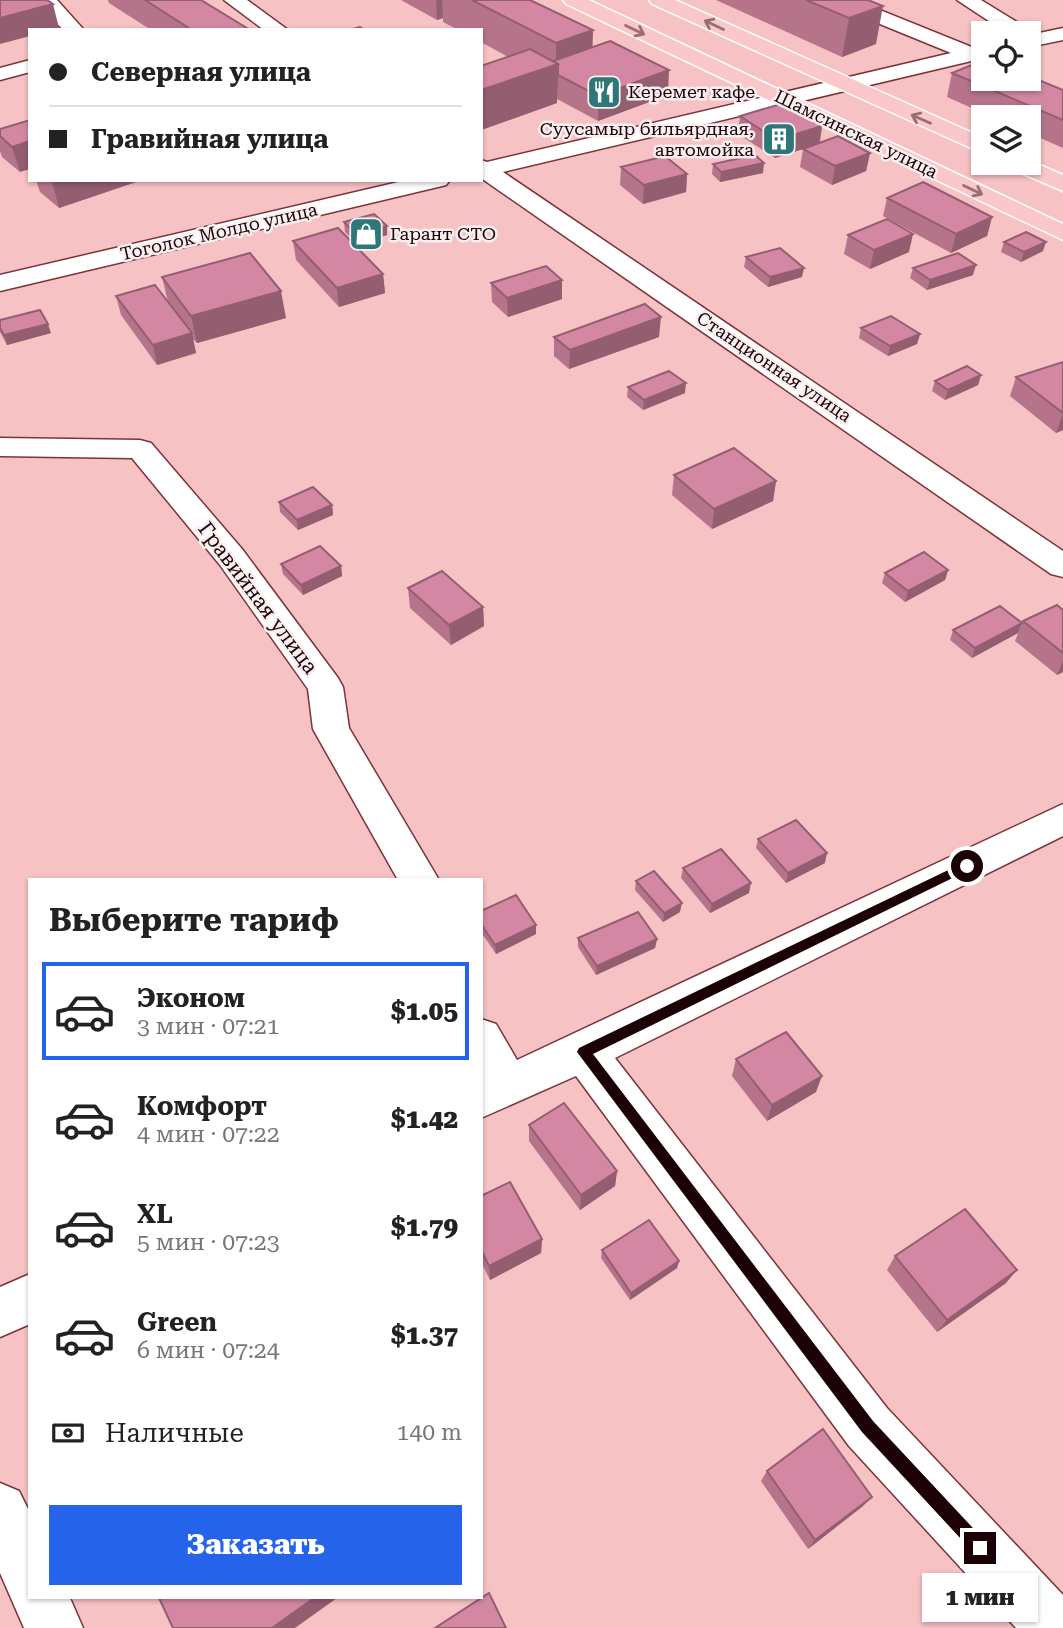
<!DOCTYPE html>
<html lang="ru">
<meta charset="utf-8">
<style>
:root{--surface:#fff;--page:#f6f6f6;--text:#222;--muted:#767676;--line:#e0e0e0;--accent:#2563eb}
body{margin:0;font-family:"Roboto Serif",serif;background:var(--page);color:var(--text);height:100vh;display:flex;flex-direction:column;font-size:26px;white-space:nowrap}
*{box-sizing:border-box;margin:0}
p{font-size:23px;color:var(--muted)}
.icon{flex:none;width:38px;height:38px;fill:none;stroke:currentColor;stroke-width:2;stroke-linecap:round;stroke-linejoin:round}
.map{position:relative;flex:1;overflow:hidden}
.drawer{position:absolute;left:28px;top:878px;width:455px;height:721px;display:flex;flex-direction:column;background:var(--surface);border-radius:0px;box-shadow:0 2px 5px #0004}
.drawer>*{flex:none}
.hud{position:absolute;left:28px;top:28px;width:455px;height:154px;border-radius:0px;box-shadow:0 2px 5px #0004;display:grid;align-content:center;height:154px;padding:0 21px;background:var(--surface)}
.tools{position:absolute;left:971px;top:21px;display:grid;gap:14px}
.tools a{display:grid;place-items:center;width:70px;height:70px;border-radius:0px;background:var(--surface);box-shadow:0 2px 5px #0004;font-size:35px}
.end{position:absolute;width:32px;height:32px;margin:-16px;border:9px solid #1c0205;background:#fff;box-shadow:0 0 0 4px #fff}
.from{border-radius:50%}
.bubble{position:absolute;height:49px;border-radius:0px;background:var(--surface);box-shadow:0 2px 5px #0004;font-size:23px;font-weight:800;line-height:49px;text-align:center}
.hud b{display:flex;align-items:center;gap:24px;height:66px;font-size:26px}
.hud b+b{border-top:2px solid var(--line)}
.hud i{width:18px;height:18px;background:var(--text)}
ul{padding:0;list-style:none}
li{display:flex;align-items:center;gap:21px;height:98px;margin:0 14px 10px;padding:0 7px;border:4px solid transparent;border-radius:0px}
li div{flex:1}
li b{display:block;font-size:26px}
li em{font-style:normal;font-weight:800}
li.current{border-color:var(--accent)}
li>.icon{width:63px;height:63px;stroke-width:1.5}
h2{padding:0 21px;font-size:32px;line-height:84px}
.pay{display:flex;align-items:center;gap:18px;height:77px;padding:0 21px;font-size:26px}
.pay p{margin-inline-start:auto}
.cta{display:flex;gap:14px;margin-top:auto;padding:14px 21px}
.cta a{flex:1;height:80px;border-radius:0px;background:var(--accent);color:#fff;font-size:28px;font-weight:800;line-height:80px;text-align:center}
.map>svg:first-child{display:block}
</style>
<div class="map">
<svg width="1063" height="1628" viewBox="0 0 1063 1628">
<rect width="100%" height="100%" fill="#f6c2c3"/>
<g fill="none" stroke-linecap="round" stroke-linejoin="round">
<g stroke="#7b3339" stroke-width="3">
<g id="minor">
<polygon points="36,0 57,0 84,30 63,30"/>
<polygon points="224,0 247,0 288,30 264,30"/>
<polygon points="828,0 855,0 974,48 984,46 984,58 503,172 1063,551 1063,577 1051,574 481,178 481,160 487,162 951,53 831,4"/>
<polygon points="957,0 981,0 1028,29 1030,35 1063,28 1063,40 1029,47 1029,33 1007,33"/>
<polygon points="30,60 30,72 0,80 0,68"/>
<polygon points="407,180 450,180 446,185 438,187 0,291 0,275"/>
<polygon points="0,438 140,440 151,443 242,549 338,678 343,687 349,728 439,880 398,880 313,729 308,689 220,565 132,458 0,456"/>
<polygon points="1063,804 1063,836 615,1058 887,1408 1063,1595 1063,1628 1016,1628 849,1446 576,1076 481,1118 481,1019 496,1024 517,1060"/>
<polygon points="30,1274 30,1324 0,1337 0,1287"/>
<polygon points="0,1483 19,1491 30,1513 30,1598 70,1598 83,1628 24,1628 0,1573"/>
</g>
</g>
<g stroke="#fff" stroke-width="3">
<g id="major">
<polygon points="563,0 589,0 1063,224 1063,240 566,4"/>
<polygon points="649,0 675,0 984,138 984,154 652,4"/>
<polygon points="1029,160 1063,175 1063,191 1009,168 1005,163 1029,163"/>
</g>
</g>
<use href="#minor" fill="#fff" fill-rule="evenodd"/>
<use href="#major" fill="#fac8ca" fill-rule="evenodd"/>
</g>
<g fill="#b6748b">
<polygon points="108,0 201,0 250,30 151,30 109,3"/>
<polygon points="401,0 530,0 592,47 668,95 598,121 557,99 557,103 481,130 481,66 508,57 481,42 481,30 458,30 443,22 443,18 437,20"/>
<polygon points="716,0 868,0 876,44 842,57"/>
<polygon points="952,73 1063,90 1063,148 1029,133 1029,117 992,117 947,97"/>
<polygon points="740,116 822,126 820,143 870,153 866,171 832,185 800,167 803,149 805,148 775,158 738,134"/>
<polygon points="30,120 20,172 2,157 0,151 0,129"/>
<polygon points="713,164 763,173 720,182 712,174"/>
<polygon points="621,167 687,174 686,192 643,204 620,185"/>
<polygon points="36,180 142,180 59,208 40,192"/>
<polygon points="887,198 992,217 987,236 951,253 883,216"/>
<polygon points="344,222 387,226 387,235 357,244 345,232"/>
<polygon points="848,235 909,252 870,269 844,254"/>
<polygon points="293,241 383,274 385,293 339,307 296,260"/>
<polygon points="1004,242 1043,251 1021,262 1001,252"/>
<polygon points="746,257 802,277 768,287 744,267"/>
<polygon points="913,268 973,275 927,290 910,278"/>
<polygon points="162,277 286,318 197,343 193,339 196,353 157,365 121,315 116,296 168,302"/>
<polygon points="491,283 562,299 508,317 492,302"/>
<polygon points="0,320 51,333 7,345 0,332"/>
<polygon points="861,328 920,334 917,344 888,356 859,338"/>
<polygon points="554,337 659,337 569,369 554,356"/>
<polygon points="1063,362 1063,430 1056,433 1010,396 1016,377"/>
<polygon points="981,375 978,385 945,400 932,391 935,381"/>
<polygon points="628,387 685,393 643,410 627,397"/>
<polygon points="674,475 776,481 773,501 712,529 672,495"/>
<polygon points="279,502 332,505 333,515 298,530 280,512"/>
<polygon points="281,564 341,566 342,576 303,595 283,574"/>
<polygon points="948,570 945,580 905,602 882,583 885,573"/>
<polygon points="408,588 483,607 484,626 451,645 410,608"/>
<polygon points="1063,610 1063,672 1057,675 1015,641 1023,621"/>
<polygon points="1022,623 1018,633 972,658 950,640 953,630"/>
<polygon points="758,839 825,863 786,883 756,848"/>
<polygon points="683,868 749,893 710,913 681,878"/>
<polygon points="636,881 680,912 663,922 635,890"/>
<polygon points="481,911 536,934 496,954 481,932"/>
<polygon points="578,938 657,939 655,948 596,975 578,947"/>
<polygon points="736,1059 816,1092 767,1121 732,1076"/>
<polygon points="529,1125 617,1171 615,1186 580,1210 529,1141"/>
<polygon points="481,1196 542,1239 541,1253 490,1280 481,1262"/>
<polygon points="602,1250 677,1268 630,1300 601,1258"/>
<polygon points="895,1256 1006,1283 937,1332 887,1270"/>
<polygon points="767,1471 863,1506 808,1549 761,1481"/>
</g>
<g fill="#945e71">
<polygon points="436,0 442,0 443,18 437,20"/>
<polygon points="53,4 59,28 54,30 30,30 30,36 0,44 0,18"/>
<polygon points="883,6 876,44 842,57 849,18"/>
<polygon points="593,30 592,69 558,75 557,103 481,130 481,90 556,64 556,43"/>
<polygon points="669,70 668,95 598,121 598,96"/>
<polygon points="822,126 819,144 775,158 777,140"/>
<polygon points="30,141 30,169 20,172 12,147"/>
<polygon points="870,153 866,171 832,185 835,166"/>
<polygon points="764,163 763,173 720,182 721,172"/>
<polygon points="687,174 686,192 643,204 644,185"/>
<polygon points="55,180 142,180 59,208 52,182"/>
<polygon points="992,217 987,236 951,253 956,234"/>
<polygon points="387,226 387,235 357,244 356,234"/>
<polygon points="913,234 909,252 870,269 874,250"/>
<polygon points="1046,242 1043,251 1021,262 1024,252"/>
<polygon points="976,265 973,275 927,290 930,280"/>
<polygon points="804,268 802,277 768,287 770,277"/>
<polygon points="383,274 385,293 339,307 337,288"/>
<polygon points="562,280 562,299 508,317 507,298"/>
<polygon points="281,291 286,318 197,343 191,316"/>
<polygon points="661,317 659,337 569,369 570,350"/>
<polygon points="48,324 51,333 7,345 4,335"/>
<polygon points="192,333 196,353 157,365 153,345"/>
<polygon points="920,334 917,344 888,356 890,346"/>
<polygon points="981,375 978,385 945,400 948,390"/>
<polygon points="686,383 685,393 643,410 644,400"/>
<polygon points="1063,413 1063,430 1056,433"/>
<polygon points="776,481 773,501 712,529 714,509"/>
<polygon points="332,505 333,515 298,530 297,520"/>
<polygon points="341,566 342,576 303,595 301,585"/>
<polygon points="948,570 945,580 905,602 908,591"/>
<polygon points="483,607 484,626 451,645 449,625"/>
<polygon points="1022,623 1018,633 972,658 975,648"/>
<polygon points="1063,661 1063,672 1057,675"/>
<polygon points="827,853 825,863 786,883 788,873"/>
<polygon points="751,883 749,893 710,913 712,904"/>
<polygon points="682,903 680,912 663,922 664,913"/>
<polygon points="536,925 536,934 496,954 495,945"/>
<polygon points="657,939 655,948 596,975 597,966"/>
<polygon points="822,1076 816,1092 767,1121 772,1105"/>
<polygon points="617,1171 615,1186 580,1210 581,1195"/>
<polygon points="542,1239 541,1253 490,1280 489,1266"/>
<polygon points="679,1261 677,1268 630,1300 631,1293"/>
<polygon points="1017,1270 1006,1283 937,1332 947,1320"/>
<polygon points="872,1497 863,1506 808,1549 815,1540"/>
<polygon points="314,1598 337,1598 295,1628 272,1628"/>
</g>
<g fill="#d487a2" stroke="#945e71" stroke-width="2">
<polygon points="0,0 47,0 53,4 0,18"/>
<polygon points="145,0 201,0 250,30 192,30"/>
<polygon points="472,0 530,0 593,30 556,43"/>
<polygon points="806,0 868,0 883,6 849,18"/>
<polygon points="360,27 365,30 349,30"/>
<polygon points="610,41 669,70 598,96 558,75 558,64 553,61"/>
<polygon points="530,49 558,64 481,90 481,66"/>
<polygon points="984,60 984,79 1029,79 1029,76 1063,90 1063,120 952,73"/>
<polygon points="784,103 822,126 777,140 740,116"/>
<polygon points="30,120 30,141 12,147 0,136 0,129"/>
<polygon points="838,136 870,153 835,166 803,149"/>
<polygon points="755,155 764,163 721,172 713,164"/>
<polygon points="665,156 687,174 644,185 621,167"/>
<polygon points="923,182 992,217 956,234 887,198"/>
<polygon points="374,214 387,226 356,234 344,222"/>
<polygon points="887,219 913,234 874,250 848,235"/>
<polygon points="338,228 383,274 337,288 293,241"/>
<polygon points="1026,232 1046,242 1024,252 1004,242"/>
<polygon points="780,248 804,268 770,277 746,257"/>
<polygon points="250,253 281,291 191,316 162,277"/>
<polygon points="958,253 976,265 930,280 913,268"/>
<polygon points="546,266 562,280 507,298 491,283"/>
<polygon points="155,285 192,333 153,345 116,296"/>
<polygon points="645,304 661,317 570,350 554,337"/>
<polygon points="40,310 48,324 4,335 0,328 0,320"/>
<polygon points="891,316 920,334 890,346 861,328"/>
<polygon points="1063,362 1063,413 1016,377"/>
<polygon points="967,366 981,375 948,390 935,381"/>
<polygon points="669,371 686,383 644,400 628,387"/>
<polygon points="734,448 776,481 714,509 674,475"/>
<polygon points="313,487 332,505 297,520 279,502"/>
<polygon points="320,546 341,566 301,585 281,564"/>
<polygon points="924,552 948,570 908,591 885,573"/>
<polygon points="442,571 483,607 449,625 408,588"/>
<polygon points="1057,605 1063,610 1063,653 1023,621"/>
<polygon points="1000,606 1022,623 975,648 953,630"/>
<polygon points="796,820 827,853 788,873 758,839"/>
<polygon points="721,849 751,883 712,904 683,868"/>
<polygon points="654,871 682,903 664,913 636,881"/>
<polygon points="516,895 536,925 495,945 481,924 481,911"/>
<polygon points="638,912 657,939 597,966 578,938"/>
<polygon points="786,1032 822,1076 772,1105 736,1059"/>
<polygon points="564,1103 617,1171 581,1195 529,1125"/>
<polygon points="510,1182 542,1239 489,1266 481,1250 481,1196"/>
<polygon points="965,1209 1017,1270 947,1320 895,1256"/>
<polygon points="649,1220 679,1261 631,1293 602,1250"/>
<polygon points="823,1429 872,1497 815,1540 767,1471"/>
<polygon points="489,1593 506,1628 435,1628"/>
<polygon points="159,1598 314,1598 272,1628 173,1628"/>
</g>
<defs><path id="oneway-shaft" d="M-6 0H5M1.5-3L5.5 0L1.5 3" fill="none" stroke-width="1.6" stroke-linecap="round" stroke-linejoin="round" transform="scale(1.75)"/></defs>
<g stroke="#966f71">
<use href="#oneway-shaft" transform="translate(714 25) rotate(-155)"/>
<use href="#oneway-shaft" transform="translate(635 30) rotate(26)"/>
<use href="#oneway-shaft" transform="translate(921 119) rotate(-156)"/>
<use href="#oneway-shaft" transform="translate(973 190) rotate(26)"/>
</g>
<polygon fill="#1c0205" points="967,861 973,866 971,869 593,1054 873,1421 986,1542 988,1548 986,1553 980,1556 974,1553 862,1432 577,1052 579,1048"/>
<defs>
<g id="restaurant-square" transform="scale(1.75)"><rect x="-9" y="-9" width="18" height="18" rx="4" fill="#2d7778" stroke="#f9eff0"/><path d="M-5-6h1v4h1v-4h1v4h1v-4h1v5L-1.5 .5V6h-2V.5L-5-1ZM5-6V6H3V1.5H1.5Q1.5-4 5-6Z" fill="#fff"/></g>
<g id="building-square" transform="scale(1.75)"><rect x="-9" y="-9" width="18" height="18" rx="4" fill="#2d7778" stroke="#f9eff0"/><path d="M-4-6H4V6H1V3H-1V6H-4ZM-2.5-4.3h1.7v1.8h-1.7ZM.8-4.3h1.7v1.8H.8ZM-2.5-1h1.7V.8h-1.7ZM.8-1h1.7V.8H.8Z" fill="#fff"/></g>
<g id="shop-square" transform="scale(1.75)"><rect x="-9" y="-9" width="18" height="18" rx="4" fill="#2d7778" stroke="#f9eff0"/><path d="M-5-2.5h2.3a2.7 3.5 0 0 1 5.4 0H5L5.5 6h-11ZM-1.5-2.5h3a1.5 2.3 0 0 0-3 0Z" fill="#fff"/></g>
</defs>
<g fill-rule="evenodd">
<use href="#restaurant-square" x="604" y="92"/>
<use href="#building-square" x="779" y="139"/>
<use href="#shop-square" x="366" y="234"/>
</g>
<g text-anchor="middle" stroke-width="5" stroke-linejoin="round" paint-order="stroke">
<g font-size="18" fill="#1c0205" stroke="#f9eff0" text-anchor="start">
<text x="628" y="98">Керемет кафе</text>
<text x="754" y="135" text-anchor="end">Суусамыр бильярдная,<tspan x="754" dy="21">автомойка</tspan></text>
<text x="390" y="240">Гарант СТО</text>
</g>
<g font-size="18" fill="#1c0205" stroke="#f9eff0">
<text transform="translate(856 134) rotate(26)" y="6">Шамсинская улица</text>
<text transform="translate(219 232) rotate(-13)" y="6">Тоголок Молдо улица</text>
<text transform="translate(774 367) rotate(34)" y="6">Станционная улица</text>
</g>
<g font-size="21" fill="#1c0205" stroke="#f9eff0">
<text transform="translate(258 598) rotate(53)" y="7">Гравийная улица</text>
</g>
</g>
</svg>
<div class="tools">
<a><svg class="icon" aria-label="locate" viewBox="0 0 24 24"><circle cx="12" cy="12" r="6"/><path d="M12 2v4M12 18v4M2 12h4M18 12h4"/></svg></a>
<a><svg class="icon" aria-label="layers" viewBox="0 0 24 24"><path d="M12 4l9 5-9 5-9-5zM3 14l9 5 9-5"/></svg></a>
</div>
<i class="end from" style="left:967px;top:866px"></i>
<i class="end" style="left:980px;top:1548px"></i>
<div class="bubble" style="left:922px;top:1573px;width:116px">1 мин</div>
<div class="hud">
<b><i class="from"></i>Северная улица</b>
<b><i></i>Гравийная улица</b>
</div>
<section class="drawer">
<h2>Выберите тариф</h2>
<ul>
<li class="current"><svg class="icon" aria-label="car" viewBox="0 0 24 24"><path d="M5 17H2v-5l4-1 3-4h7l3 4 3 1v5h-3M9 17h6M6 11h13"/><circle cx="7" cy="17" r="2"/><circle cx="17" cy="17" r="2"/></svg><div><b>Эконом</b><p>3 мин · 07:21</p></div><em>$1.05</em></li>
<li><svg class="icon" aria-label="car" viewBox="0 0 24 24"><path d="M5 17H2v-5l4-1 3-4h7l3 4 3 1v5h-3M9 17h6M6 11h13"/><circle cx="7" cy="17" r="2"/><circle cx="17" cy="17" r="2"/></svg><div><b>Комфорт</b><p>4 мин · 07:22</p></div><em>$1.42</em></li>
<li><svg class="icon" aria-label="car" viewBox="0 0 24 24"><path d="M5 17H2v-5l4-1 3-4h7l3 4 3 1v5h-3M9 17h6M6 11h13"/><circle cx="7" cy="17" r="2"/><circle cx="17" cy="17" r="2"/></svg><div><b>XL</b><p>5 мин · 07:23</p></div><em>$1.79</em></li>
<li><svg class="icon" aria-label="car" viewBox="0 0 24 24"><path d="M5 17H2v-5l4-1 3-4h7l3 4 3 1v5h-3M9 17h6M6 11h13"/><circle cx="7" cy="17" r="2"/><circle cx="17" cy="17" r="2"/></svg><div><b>Green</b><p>6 мин · 07:24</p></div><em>$1.37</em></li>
</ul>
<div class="pay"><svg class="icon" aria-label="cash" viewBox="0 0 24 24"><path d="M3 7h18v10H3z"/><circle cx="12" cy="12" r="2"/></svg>Наличные<p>140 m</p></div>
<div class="cta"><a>Заказать</a></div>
</section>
</div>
